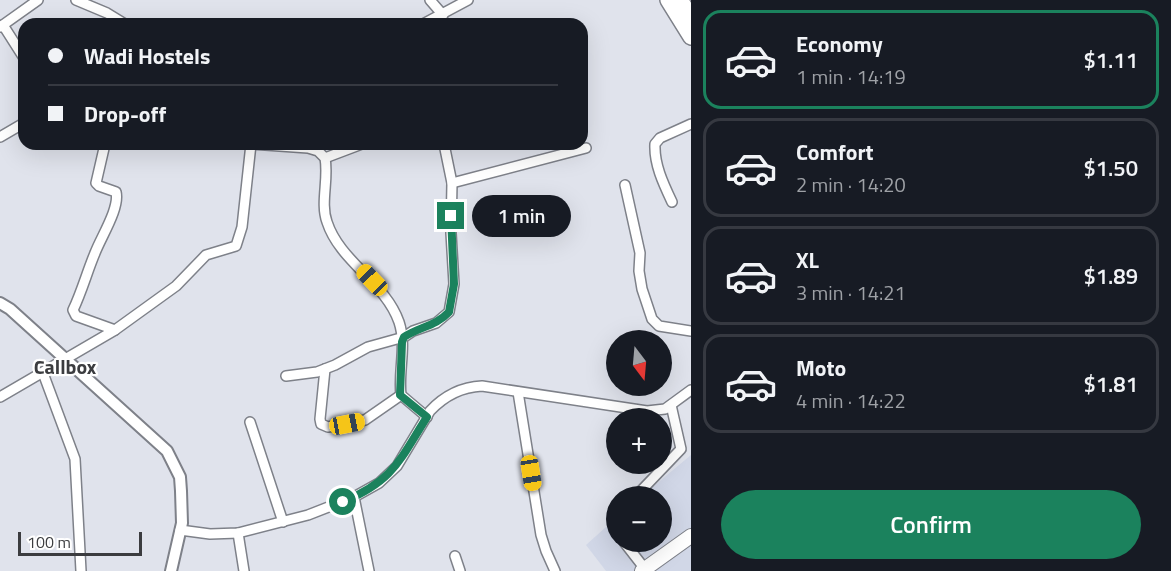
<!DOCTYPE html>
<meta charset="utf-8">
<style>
:root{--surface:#171b24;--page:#242831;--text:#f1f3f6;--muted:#9ea1a6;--line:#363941;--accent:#1b825d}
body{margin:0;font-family:"Titillium Web",sans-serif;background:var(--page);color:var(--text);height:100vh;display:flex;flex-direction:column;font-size:22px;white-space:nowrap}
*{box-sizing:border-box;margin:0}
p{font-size:20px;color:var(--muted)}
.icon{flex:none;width:33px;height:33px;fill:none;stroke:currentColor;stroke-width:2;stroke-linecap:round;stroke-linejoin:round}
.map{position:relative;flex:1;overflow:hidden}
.drawer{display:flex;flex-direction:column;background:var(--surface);width:480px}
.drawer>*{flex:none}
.banner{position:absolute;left:18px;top:18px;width:570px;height:132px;border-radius:18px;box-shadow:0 6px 24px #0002;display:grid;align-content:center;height:132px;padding:0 30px;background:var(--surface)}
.needle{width:39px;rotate:164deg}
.buttons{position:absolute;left:606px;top:330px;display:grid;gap:12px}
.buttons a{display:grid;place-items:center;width:66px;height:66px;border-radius:50%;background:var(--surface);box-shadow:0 6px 24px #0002;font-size:30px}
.scale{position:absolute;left:18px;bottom:15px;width:124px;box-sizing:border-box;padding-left:6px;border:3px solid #3b3c3f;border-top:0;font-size:16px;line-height:21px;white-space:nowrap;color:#3b3c3f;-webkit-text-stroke:4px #fff;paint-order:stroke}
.end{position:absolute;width:27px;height:27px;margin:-14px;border:8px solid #1b825d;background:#fff;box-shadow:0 0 0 3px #fff}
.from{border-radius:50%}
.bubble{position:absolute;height:42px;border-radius:21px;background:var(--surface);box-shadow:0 6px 24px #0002;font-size:20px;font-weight:600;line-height:42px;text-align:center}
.car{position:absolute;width:18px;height:36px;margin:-18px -9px;border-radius:8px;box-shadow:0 0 4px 2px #0007;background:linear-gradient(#f5c518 24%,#345 0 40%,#f5c518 0 76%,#345 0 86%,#f5c518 0)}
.banner b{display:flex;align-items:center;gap:21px;height:57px;font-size:22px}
.banner b+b{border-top:2px solid var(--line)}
.banner i{width:15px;height:15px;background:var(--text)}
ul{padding:10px 0 0;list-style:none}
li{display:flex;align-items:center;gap:18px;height:99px;margin:0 12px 9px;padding:0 18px;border:3px solid var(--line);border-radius:18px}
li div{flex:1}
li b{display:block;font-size:22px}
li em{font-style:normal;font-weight:600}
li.selected{border-color:var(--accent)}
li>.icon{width:54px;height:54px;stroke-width:1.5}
.cta{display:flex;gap:12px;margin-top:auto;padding:12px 30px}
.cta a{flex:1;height:69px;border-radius:36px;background:var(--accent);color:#fff;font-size:24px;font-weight:600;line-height:69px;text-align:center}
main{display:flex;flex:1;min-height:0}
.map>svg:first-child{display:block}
</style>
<main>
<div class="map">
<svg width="691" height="571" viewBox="0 0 691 571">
<rect width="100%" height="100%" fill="#e0e3ec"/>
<polygon fill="#d1d7e7" points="691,455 691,571 606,571 586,545 616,518 616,542 662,542 662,496 642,496"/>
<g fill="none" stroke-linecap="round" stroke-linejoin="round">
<g stroke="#7e8189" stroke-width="12">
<g id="minor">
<polyline points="76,0 107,13 125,24"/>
<polyline points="430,0 443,15"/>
<polyline points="423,24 468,0"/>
<polyline points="3,25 24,58"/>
<polyline points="0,27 38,0"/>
<polyline points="0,137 24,123"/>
<path d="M105,144L96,183L99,186L116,192C120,208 101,237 95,253C87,272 82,291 73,310L76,316L115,330"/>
<path d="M249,144L308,148L318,151L325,158C329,179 320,203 327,222C340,262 385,282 399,322C407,346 398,371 401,395L427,417"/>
<polyline points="325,158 362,144"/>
<polyline points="452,183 586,148"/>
<polyline points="625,185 640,253 639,271 642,289 652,319 659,326 691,331"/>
<path d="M672,202C663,183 654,164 655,144L660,138L691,124"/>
<polyline points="325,369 320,419 321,424 328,427 365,420 401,395"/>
<polyline points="43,373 75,459 81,571"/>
<polyline points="286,376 317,372 335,365 368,347 404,337 413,331 436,323 449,312 454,284 451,233 452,183 444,144"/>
<polyline points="518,392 541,535 546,551 555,571"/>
<polyline points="0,397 115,330 176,286 206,255 236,246 242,227 251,144"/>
<polyline points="250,422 283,522"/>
<polyline points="636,496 681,449 671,405"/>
<polyline points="354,497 369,571"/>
<path d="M180,530L210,534L238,533L308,515L354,497L379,483L397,466L430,411C444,396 461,387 482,386L647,411L665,409L691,390"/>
<polyline points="238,533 244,571"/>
<polyline points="624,542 645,569"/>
<polyline points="455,556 460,571"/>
</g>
</g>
<g stroke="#7e8189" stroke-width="14">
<polyline id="tertiary" points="0,303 10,309 167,451 180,477 181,491 182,523 171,571"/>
</g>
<g stroke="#7e8189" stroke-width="16">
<g id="primary">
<polyline points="681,0 691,16"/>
<polyline points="642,571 691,536"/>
</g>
</g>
<g stroke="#7e8189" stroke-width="18">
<polyline id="trunk" points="668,0 691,37"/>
</g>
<use href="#minor" stroke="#fff" stroke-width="9"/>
<use href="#tertiary" stroke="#fff" stroke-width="10"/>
<use href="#primary" stroke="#fff" stroke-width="14"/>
<use href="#trunk" stroke="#fff" stroke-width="15"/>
</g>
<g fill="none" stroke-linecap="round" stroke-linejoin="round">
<path stroke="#1b825d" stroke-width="8" d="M343,502C394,480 399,461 427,417L400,395L402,342L404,337C419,327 436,326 449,312L454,284L451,216"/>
</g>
<g text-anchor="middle" stroke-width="4.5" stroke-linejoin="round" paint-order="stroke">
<g font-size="20" font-weight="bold" fill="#3b3c3f" stroke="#fff">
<text x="65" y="374">Callbox</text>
</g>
</g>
</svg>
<div class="buttons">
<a><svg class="needle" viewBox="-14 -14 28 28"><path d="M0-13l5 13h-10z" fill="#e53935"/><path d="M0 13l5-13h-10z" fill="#9ea1a6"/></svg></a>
<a>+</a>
<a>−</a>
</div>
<div class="scale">100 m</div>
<i class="end from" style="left:343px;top:502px"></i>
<i class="end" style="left:451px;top:216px"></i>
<div class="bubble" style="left:472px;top:195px;width:99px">1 min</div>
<i class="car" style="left:372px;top:280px;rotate:316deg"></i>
<i class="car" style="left:347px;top:424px;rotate:79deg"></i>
<i class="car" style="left:531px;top:473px;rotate:171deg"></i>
<div class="banner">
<b><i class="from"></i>Wadi Hostels</b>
<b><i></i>Drop-off</b>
</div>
</div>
<section class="drawer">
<ul>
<li class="selected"><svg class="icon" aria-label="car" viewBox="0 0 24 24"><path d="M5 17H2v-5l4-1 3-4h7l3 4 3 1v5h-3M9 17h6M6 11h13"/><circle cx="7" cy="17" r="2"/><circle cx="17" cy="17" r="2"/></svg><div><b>Economy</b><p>1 min · 14:19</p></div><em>$1.11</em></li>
<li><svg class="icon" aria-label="car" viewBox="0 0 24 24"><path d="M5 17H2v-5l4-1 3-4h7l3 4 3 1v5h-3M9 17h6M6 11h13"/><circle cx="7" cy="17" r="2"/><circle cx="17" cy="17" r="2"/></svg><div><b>Comfort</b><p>2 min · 14:20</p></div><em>$1.50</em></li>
<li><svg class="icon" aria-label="car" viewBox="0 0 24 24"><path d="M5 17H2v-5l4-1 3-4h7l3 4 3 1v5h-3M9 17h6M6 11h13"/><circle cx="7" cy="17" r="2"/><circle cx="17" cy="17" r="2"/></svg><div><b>XL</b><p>3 min · 14:21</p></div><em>$1.89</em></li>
<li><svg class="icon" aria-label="car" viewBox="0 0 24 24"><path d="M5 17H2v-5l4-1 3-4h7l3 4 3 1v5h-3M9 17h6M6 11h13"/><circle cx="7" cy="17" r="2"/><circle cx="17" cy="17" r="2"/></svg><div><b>Moto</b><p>4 min · 14:22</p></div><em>$1.81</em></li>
</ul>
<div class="cta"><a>Confirm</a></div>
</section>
</main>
